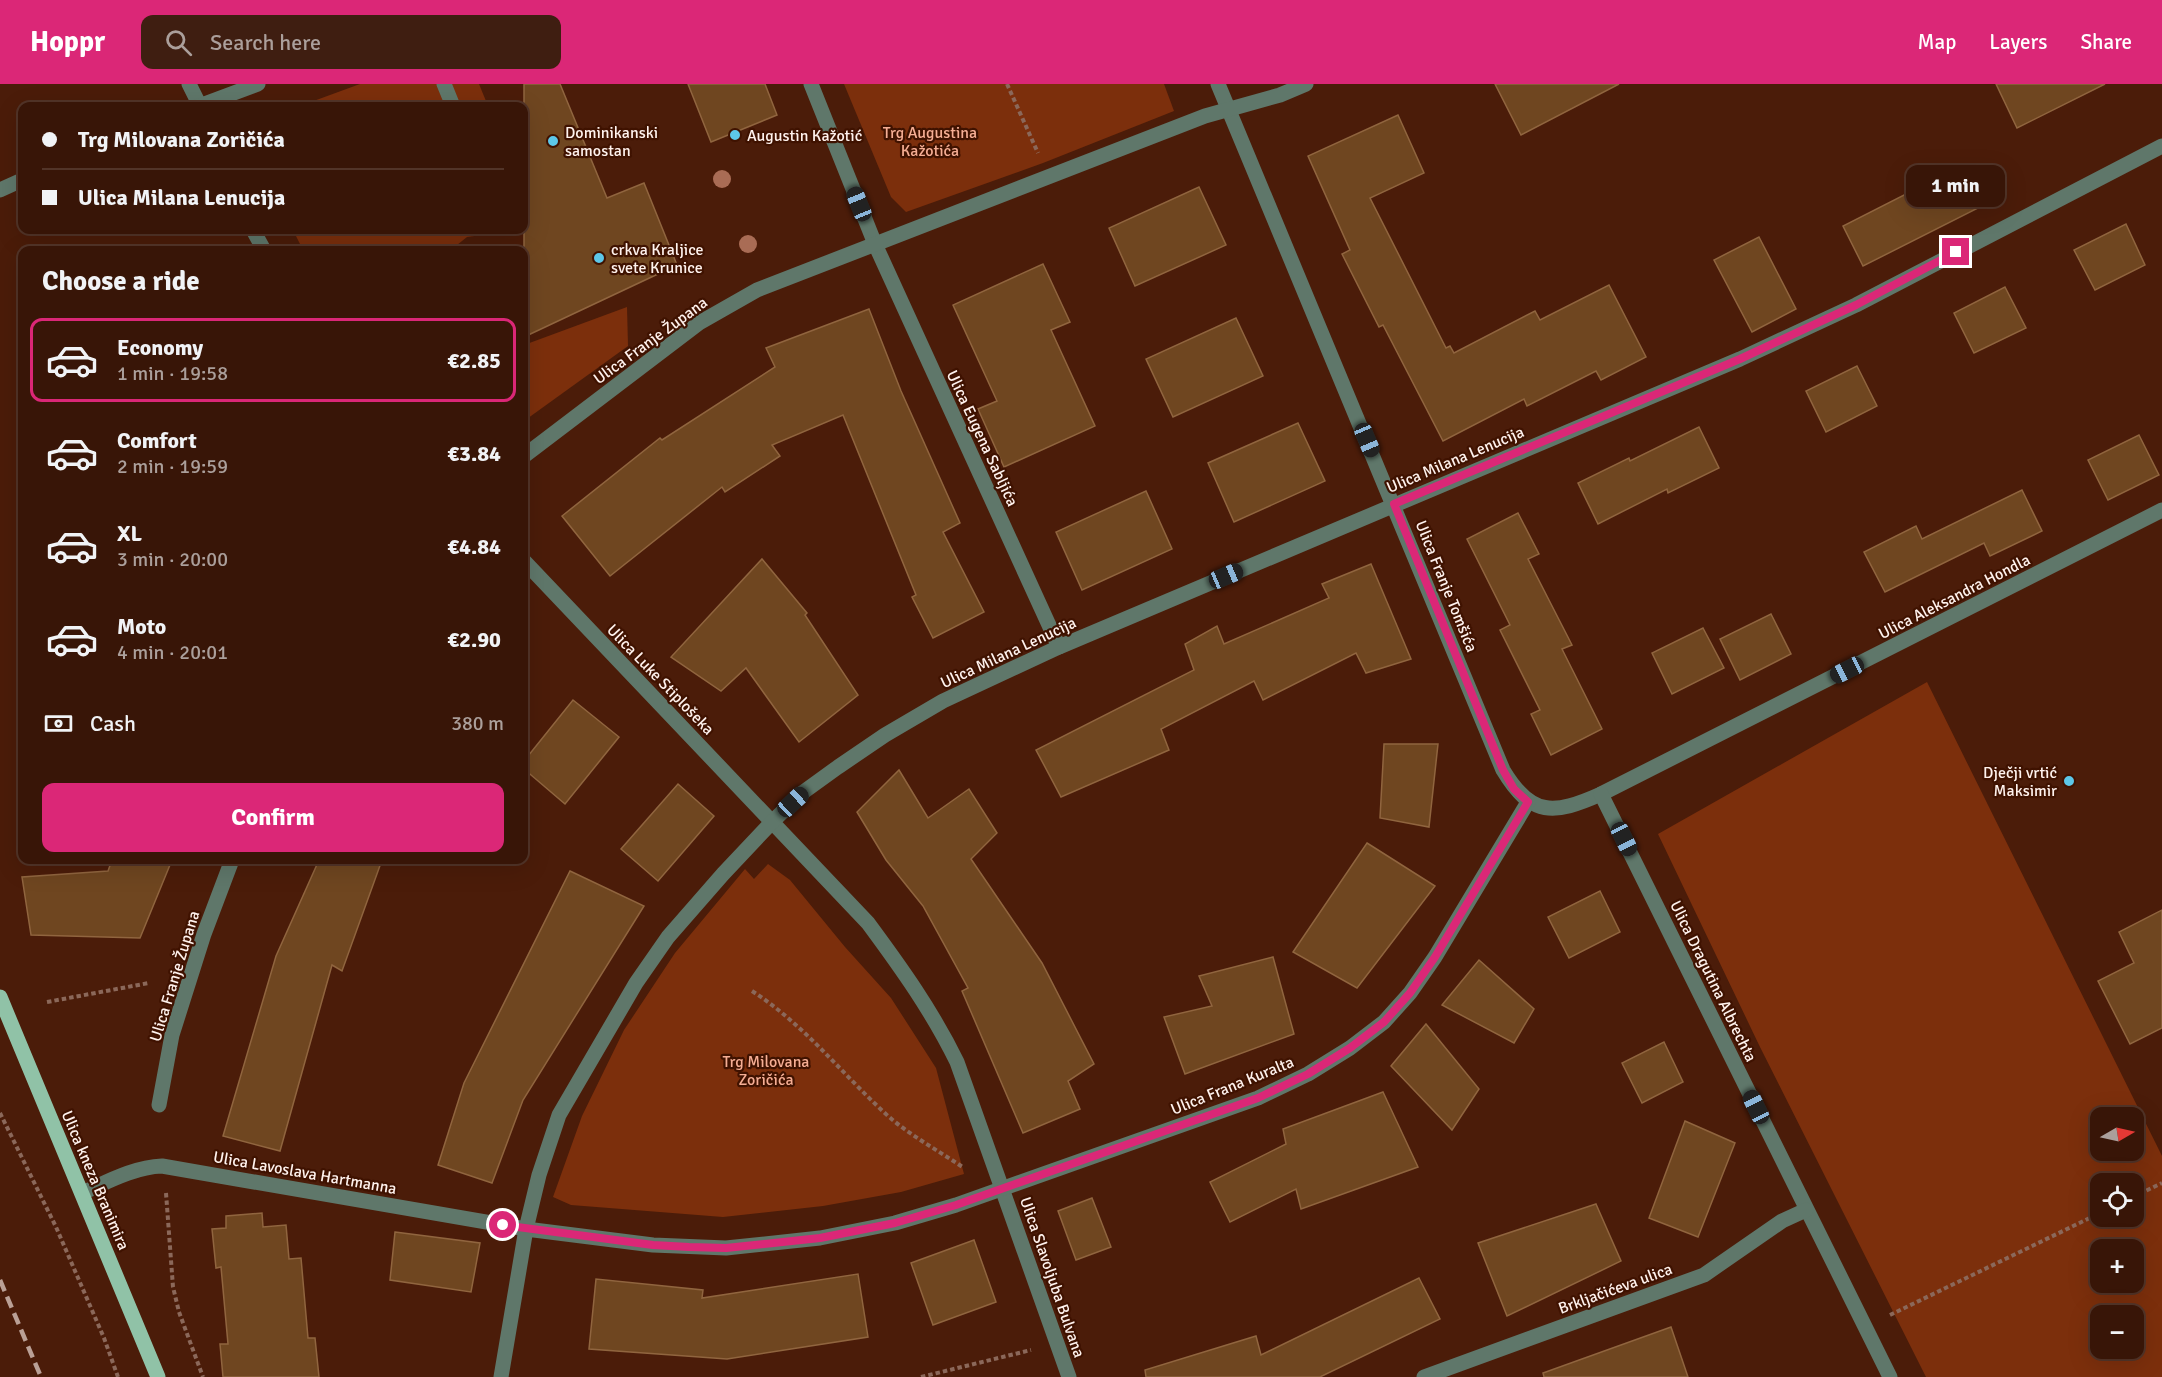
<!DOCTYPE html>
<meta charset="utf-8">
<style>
:root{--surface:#381507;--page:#3f1e11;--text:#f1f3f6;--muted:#ab9f9b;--line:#523428;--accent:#db2777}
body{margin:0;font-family:Signika,sans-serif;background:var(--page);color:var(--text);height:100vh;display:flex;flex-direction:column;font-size:22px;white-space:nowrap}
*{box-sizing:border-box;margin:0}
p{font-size:20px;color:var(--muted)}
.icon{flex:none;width:33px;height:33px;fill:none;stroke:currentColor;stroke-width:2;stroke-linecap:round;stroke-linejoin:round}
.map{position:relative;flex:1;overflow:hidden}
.details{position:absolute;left:18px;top:162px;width:510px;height:618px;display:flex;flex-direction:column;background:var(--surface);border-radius:12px;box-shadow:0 6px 24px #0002,0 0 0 2px var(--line)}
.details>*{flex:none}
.top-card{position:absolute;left:18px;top:18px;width:510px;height:132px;border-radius:12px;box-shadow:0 6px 24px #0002,0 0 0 2px var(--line);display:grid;align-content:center;height:132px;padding:0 24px;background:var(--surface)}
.needle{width:39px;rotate:81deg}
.buttons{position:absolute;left:2090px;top:1023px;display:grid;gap:12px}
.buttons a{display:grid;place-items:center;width:54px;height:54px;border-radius:12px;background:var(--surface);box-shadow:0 6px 24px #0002,0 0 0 2px var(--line);font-size:30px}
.end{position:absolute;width:27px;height:27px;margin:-14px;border:8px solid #db2777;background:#fff;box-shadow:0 0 0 3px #fff}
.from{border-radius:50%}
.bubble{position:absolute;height:42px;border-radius:12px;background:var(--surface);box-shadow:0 6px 24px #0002,0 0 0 2px var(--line);font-size:20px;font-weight:700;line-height:42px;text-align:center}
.car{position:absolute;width:18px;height:36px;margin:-18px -9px;border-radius:8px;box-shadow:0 0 4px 2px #0007;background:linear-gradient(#222 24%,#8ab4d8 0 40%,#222 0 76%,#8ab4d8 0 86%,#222 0)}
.top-card b{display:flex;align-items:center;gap:21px;height:57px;font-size:22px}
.top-card b+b{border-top:2px solid var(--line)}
.top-card i{width:15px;height:15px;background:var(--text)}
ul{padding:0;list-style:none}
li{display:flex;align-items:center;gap:18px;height:84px;margin:0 12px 9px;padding:0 12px;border:3px solid transparent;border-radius:12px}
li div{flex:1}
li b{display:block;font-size:22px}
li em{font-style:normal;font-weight:700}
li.on{border-color:var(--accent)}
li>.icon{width:54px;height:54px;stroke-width:1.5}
h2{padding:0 24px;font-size:27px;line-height:72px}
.pay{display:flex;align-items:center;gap:15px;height:66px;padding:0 24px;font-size:22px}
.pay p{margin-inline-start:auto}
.cta{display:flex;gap:12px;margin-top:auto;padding:12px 24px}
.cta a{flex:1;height:69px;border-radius:12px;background:var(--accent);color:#fff;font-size:24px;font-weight:700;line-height:69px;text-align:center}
header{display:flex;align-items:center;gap:36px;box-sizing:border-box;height:84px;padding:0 30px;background:var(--accent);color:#fff}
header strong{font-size:28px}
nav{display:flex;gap:33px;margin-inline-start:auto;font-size:21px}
.search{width:420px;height:54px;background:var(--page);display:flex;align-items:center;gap:15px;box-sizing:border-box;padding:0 21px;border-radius:12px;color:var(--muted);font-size:22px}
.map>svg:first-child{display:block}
</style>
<header>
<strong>Hoppr</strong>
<div class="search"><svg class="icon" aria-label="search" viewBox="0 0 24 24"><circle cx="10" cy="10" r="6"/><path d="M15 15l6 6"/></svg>Search here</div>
<nav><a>Map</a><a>Layers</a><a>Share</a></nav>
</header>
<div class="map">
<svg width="2162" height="1293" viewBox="0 0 2162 1293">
<rect width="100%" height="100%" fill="#4b1c09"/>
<g fill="#7c2f0c" fill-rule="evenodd">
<polygon points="360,0 479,0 488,22 300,22"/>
<polygon points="844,0 1164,0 1174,27 1043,79 906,128 891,113"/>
<polygon points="293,146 488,146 482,151 467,153 457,161 440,162 435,166 303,166"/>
<polygon points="627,223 628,262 524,337 524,261"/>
<path d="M1927,598L2162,1072V1293H1926L1760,963L1658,750ZM2100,1034H2133V1066H2100ZM2100,1100H2133V1132H2100ZM2100,1166H2133V1198H2100ZM2100,1232H2133V1264H2100Z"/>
<polygon points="768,780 790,796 845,863 891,914 936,984 964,1090 901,1108 823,1122 723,1133 571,1121 553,1113 582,1032 624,946 675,869 745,785 754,795"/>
</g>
<g fill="#6f4620" stroke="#90653f" stroke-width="1.5">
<polygon points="524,0 560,0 607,114 644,99 677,181 524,253"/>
<polygon points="688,0 765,0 777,31 711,58"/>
<polygon points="1495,0 1619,0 1521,51"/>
<polygon points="1996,0 2105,0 2017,44"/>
<polygon points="1398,31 1424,89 1370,114 1446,264 1450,262 1454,269 1535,227 1540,236 1609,201 1646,273 1601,296 1596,287 1527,322 1524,315 1443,357 1383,241 1379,243 1342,170 1350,166 1308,72"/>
<polygon points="1965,80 1986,120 1863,182 1843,142"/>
<polygon points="1199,103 1226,161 1135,202 1109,144"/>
<polygon points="2126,140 2145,181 2095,206 2074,166"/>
<polygon points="1759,153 1796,225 1752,248 1714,176"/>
<polygon points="1043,180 1070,238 1051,246 1095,342 1004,383 978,325 997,317 953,221"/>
<polygon points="2005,203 2026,244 1974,269 1954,229"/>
<polygon points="869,225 901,307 960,439 943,448 984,528 933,554 912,513 916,511 843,331 772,361 780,372 725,408 722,403 610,492 562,432 660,354 662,356 775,283 766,264"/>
<polygon points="1236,234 1263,292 1173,333 1146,275"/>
<polygon points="1857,282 1877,322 1826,348 1806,307"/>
<polygon points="1298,339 1325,397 1234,438 1208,379"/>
<polygon points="1699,343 1719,384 1668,409 1667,405 1598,440 1578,399 1629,374 1630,377"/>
<polygon points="2139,351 2159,391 2108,416 2088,376"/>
<polygon points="2022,406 2042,447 1990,472 1984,459 1885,508 1864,468 1916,442 1922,455"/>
<polygon points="1146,407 1172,465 1082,506 1056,448"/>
<polygon points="1518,429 1539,470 1528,475 1572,561 1562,565 1602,645 1551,671 1531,630 1540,626 1500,546 1510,541 1467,455"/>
<polygon points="762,475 807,529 805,531 858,611 799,658 746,584 721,607 671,573"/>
<polygon points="1371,480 1411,575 1366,589 1356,569 1263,616 1254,597 1161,645 1169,666 1061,713 1036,666 1194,586 1185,560 1217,542 1224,560 1329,514 1322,500"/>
<polygon points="1771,530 1791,570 1740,596 1720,555"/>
<polygon points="1703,544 1724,584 1672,610 1652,569"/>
<polygon points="573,616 619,653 565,720 524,685 524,677"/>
<polygon points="1384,660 1438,660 1429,743 1380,734"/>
<polygon points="899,686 928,734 969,705 997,749 971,775 1042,879 1094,980 1068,997 1080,1025 1023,1049 962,907 968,904 923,822 886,776 857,728"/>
<polygon points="678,700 714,732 658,797 621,765"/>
<polygon points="1367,759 1435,802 1357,904 1293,868"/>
<polygon points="112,776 172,776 140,854 31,851 22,793 108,787"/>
<polygon points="319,776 382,776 342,887 332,881 280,1067 223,1052 276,872"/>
<polygon points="570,787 644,822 523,1016 492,1099 438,1081 464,999"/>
<polygon points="1600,807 1620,848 1569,874 1548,833"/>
<polygon points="2162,826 2162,944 2130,960 2098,897 2134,879 2119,848"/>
<polygon points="1273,873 1294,950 1185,990 1164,933 1212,922 1199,892"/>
<polygon points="1479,876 1534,925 1514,959 1442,921"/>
<polygon points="1426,940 1479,1005 1452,1046 1391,982"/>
<polygon points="1664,958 1683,998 1642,1019 1622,979"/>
<polygon points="1383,1008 1418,1083 1301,1125 1296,1105 1230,1138 1210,1098 1286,1060 1283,1045"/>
<polygon points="1685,1037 1735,1059 1698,1153 1649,1134"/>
<polygon points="1092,1114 1111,1163 1076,1176 1058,1127"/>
<polygon points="1596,1120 1621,1177 1507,1232 1478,1159"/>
<polygon points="262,1129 263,1143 286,1141 289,1175 301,1174 308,1254 315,1254 319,1293 223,1293 220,1260 228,1260 221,1183 216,1184 212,1145 226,1144 226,1132"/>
<polygon points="395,1148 480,1159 471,1208 390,1196"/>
<polygon points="974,1156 996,1218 933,1241 911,1179"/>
<polygon points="858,1190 868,1253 727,1275 589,1265 596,1195 703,1206 702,1214"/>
<polygon points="1419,1194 1440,1235 1320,1293 1146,1293 1145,1286 1256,1252 1261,1271"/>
<polygon points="1671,1243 1688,1293 1544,1293 1543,1289"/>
</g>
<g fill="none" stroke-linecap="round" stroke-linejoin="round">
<g stroke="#8b685a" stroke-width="4" stroke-dasharray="4.5 3" stroke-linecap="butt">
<polyline points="1007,0 1038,69"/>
<path d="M752,907C805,941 842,990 888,1032C911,1052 939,1067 964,1084"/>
<polyline points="47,918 149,899"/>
<polyline points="0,1029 56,1143 104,1254 118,1293"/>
<polyline points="166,1109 173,1203 179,1228 203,1293"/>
<polyline points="2133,1113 2162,1099"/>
<polyline points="1890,1231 2100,1129"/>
<polyline points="921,1293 1031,1266"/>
</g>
<g stroke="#5f776a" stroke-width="15">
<polyline points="189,0 200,22"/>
<polyline points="444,0 453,22"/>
<polyline points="811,0 875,160 1059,563"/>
<path d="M1218,0L1503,686C1531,733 1554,731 1601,710L2162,426"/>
<polyline points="199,22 258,0"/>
<polyline points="0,106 22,96"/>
<polyline points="253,146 264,166"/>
<polyline points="524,372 699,239 757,206 1205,32 1280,11 1306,0"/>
<path d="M524,477L868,839C902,885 932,927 957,978L1069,1293"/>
<polyline points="1601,710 1890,1293"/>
<polyline points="159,1021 172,951 204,850 232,776"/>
<path d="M82,1109C107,1098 134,1083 162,1082L526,1145L653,1161L726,1164L820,1154L895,1139L956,1121L1258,1014L1308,990L1350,964L1384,938L1410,909L1435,873L1528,718"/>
<polyline points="501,1293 526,1145 539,1091 559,1031 636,899 668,853 723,790 773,737 802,709 838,683 885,651 943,617 1059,563 1740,275 1856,221 2162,62"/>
<polyline points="1424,1293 1704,1191 1782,1137 1806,1126"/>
</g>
<polyline stroke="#90c2a7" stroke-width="15" points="0,913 158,1293"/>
<polyline stroke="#baa096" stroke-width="4.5" stroke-dasharray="12 6" stroke-linecap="butt" points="0,1196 41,1293"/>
</g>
<g fill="#a96c55">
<circle cx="722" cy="95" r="9"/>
<circle cx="748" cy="160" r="9"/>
</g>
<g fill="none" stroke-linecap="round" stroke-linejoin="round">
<polyline stroke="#db2777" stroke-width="8" points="503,1141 653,1161 689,1163 726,1164 820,1154 895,1139 956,1121 1258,1014 1308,990 1350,964 1384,938 1410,909 1435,873 1528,718 1514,705 1503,686 1394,420 1740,275 1856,221 1956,168"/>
</g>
<g fill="#5dc7e8" stroke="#3f1200" stroke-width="2">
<circle cx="735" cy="51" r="6"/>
<circle cx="553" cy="57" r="6"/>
<circle cx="599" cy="174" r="6"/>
<circle cx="2069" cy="697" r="6"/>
</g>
<g text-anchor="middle" stroke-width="4.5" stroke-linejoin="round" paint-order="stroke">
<g font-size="16" fill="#fff2ed" stroke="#3f1200" text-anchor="start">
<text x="565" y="54">Dominikanski<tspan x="565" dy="18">samostan</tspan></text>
<text x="747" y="57">Augustin Kažotić</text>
<text x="611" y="171">crkva Kraljice<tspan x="611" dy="18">svete Krunice</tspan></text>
<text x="2057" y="694" text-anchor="end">Dječji vrtić<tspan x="2057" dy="18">Maksimir</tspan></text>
</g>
<g font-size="16" fill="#f6ae94" stroke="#3f1200">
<text x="930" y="54">Trg Augustina<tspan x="930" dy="18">Kažotića</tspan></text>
<text x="766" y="983">Trg Milovana<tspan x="766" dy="18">Zoričića</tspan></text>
</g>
<g font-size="16" fill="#fff2ed" stroke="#3f1200">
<text transform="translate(650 256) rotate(-36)" y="6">Ulica Franje Župana</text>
<text transform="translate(983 354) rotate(65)" y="6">Ulica Eugena Sabljića</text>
<text transform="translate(1455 375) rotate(-23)" y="6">Ulica Milana Lenucija</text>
<text transform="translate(1447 502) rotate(68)" y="6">Ulica Franje Tomšića</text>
<text transform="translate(1954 512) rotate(-27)" y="6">Ulica Aleksandra Hondla</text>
<text transform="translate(1008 568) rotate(-25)" y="6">Ulica Milana Lenucija</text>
<text transform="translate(661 595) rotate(46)" y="6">Ulica Luke Stiplošeka</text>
<text transform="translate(174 892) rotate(-73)" y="6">Ulica Franje Župana</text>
<text transform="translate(1714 897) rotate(64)" y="6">Ulica Dragutina Albrechta</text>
<text transform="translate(1232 1001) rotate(-22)" y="6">Ulica Frana Kuralta</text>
<text transform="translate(305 1088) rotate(10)" y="6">Ulica Lavoslava Hartmanna</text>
<text transform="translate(96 1096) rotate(67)" y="6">Ulica kneza Branimira</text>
<text transform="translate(1053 1193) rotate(71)" y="6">Ulica Slavoljuba Bulvana</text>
<text transform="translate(1615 1204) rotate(-20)" y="6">Brkljačićeva ulica</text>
</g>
</g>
</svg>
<div class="buttons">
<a><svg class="needle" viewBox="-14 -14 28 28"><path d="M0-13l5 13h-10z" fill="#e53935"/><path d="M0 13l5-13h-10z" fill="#ab9f9b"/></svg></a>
<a><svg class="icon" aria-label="locate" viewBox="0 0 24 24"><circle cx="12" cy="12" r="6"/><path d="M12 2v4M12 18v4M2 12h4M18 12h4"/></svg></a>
<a>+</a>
<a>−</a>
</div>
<i class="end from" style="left:503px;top:1141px"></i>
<i class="end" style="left:1956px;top:168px"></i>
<div class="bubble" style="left:1906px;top:81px;width:99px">1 min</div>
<i class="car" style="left:859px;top:120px;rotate:338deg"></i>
<i class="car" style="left:1367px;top:356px;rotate:157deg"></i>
<i class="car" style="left:1226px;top:492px;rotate:67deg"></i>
<i class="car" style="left:1847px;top:586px;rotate:243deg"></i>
<i class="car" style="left:793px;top:718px;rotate:47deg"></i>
<i class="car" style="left:1624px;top:755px;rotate:154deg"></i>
<i class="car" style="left:1756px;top:1023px;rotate:334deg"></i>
<div class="top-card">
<b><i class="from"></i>Trg Milovana Zoričića</b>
<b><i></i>Ulica Milana Lenucija</b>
</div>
<section class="details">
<h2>Choose a ride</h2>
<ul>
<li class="on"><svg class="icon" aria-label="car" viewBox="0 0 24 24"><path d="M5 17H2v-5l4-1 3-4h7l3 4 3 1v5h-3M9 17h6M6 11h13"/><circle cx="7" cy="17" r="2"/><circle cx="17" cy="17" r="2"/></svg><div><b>Economy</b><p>1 min · 19:58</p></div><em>€2.85</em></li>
<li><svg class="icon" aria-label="car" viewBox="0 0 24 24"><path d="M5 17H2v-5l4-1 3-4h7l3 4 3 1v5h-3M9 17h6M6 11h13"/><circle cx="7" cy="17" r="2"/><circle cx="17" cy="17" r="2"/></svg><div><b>Comfort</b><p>2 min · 19:59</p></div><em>€3.84</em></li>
<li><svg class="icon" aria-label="car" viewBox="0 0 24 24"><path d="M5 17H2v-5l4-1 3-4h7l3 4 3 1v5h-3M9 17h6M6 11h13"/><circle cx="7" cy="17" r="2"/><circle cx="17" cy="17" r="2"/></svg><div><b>XL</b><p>3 min · 20:00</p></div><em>€4.84</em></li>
<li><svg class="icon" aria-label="car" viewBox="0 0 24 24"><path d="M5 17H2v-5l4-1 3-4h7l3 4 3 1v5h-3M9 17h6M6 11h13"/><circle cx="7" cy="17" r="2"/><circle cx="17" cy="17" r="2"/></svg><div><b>Moto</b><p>4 min · 20:01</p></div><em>€2.90</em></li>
</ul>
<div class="pay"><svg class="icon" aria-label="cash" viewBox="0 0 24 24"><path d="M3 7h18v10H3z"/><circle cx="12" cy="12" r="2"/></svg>Cash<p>380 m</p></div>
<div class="cta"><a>Confirm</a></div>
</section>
</div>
